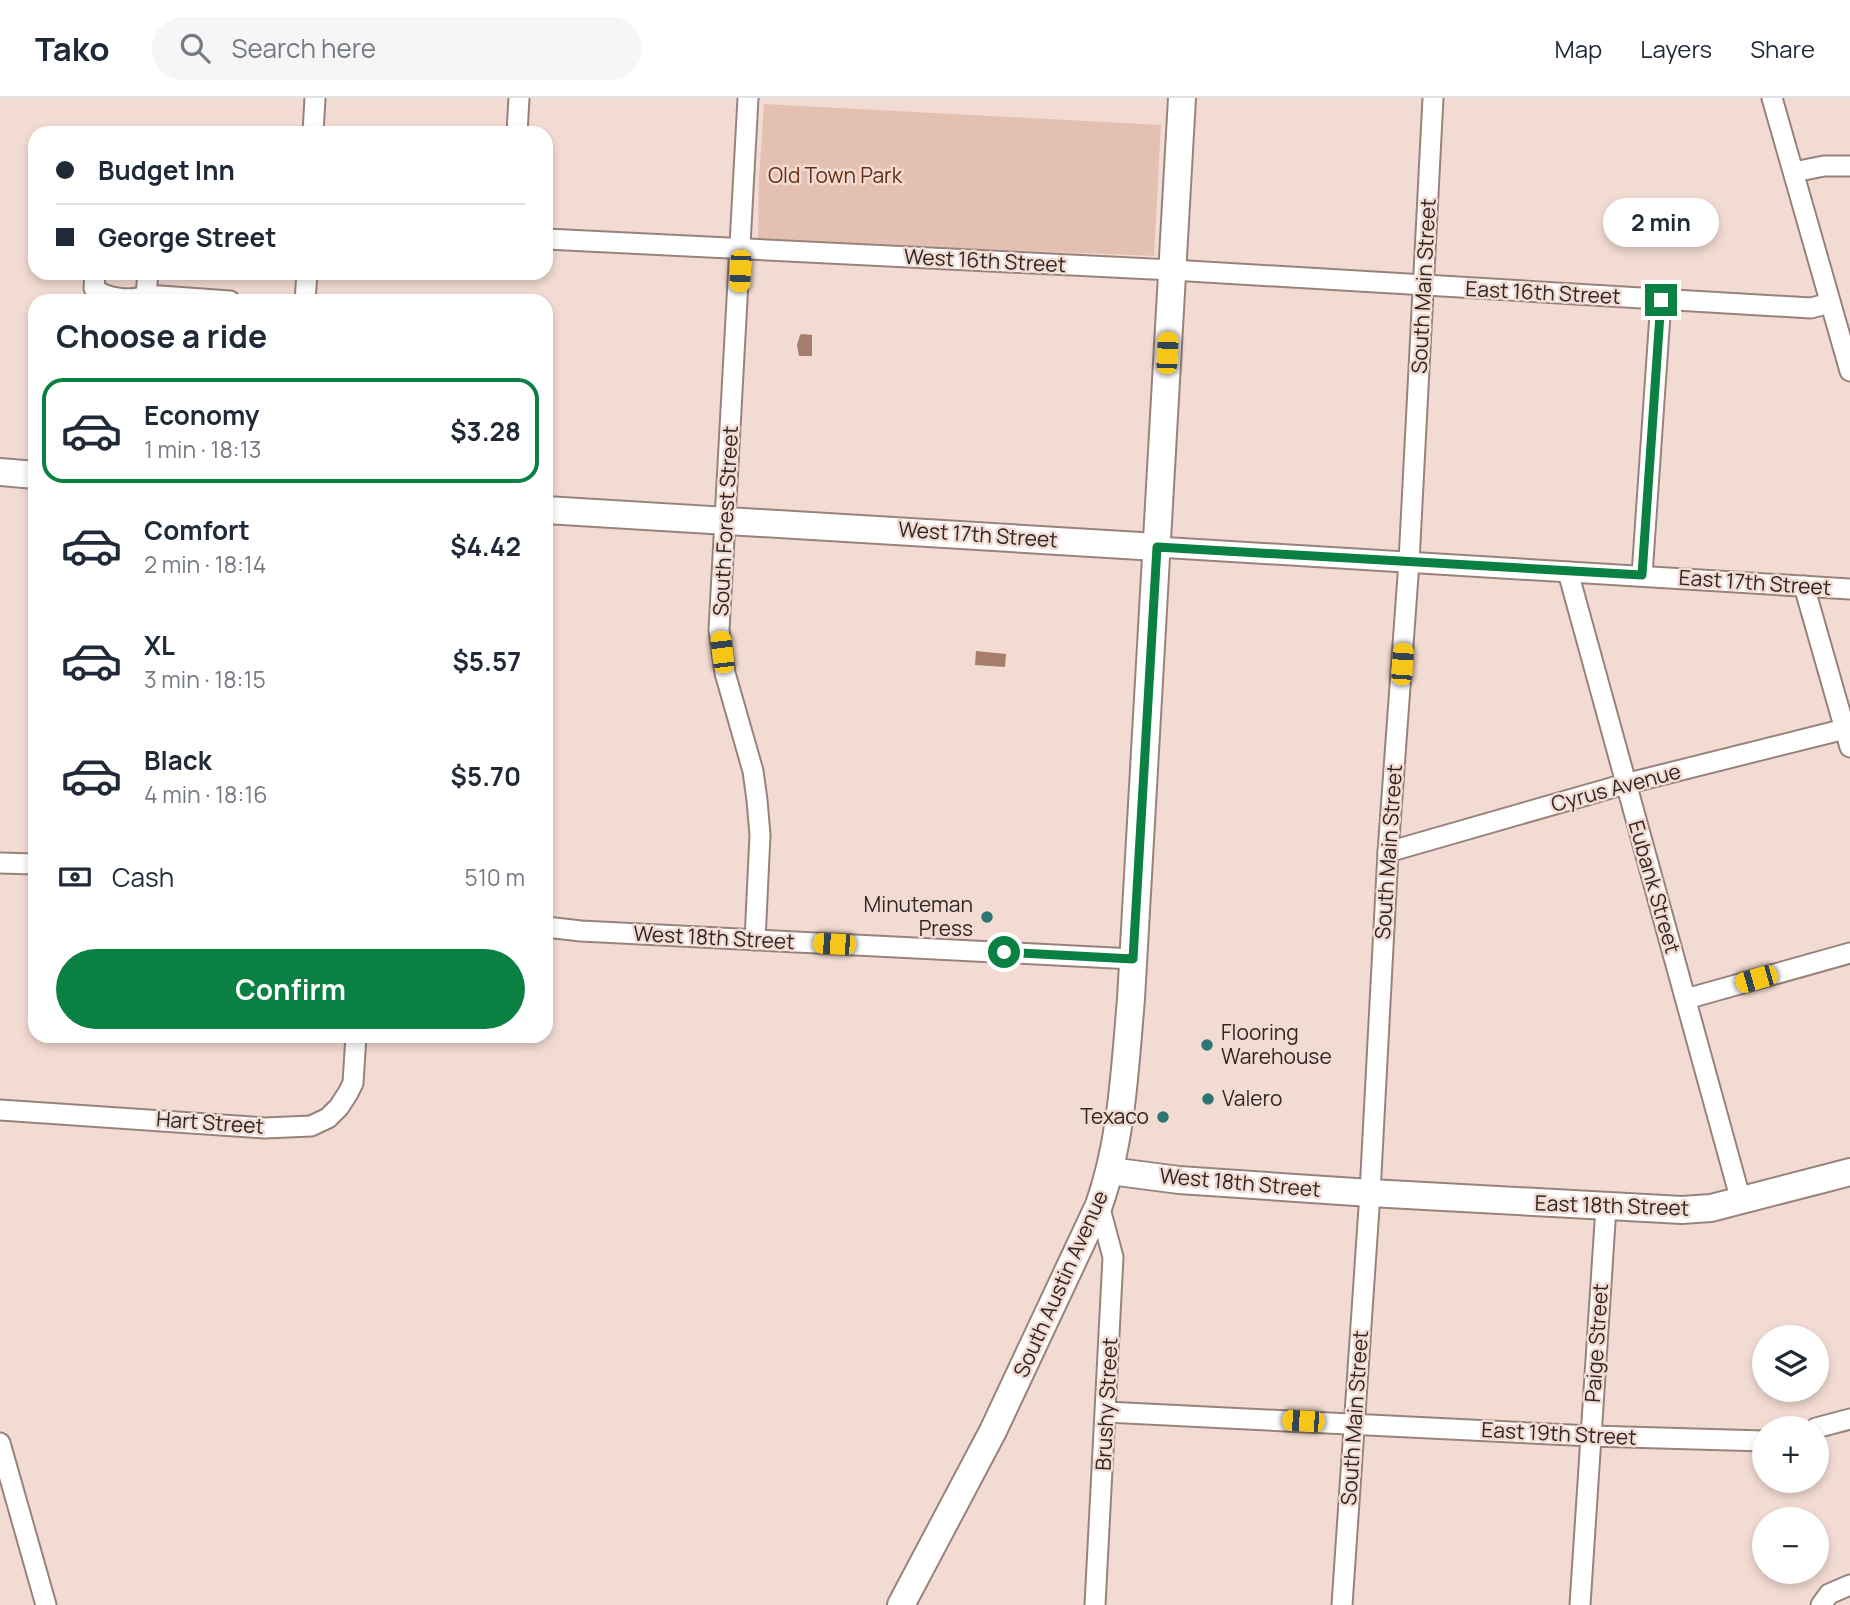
<!DOCTYPE html>
<meta charset="utf-8">
<style>
:root{--surface:#fff;--page:#f6f6f7;--text:#1f2937;--muted:#747a83;--line:#e0e1e3;--accent:#0b8043}
body{margin:0;font-family:Manrope,sans-serif;background:var(--page);color:var(--text);height:100vh;display:flex;flex-direction:column;font-size:26px;white-space:nowrap}
*{box-sizing:border-box;margin:0}
p{font-size:23px;color:var(--muted)}
.icon{flex:none;width:38px;height:38px;fill:none;stroke:currentColor;stroke-width:2;stroke-linecap:round;stroke-linejoin:round}
.map{position:relative;flex:1;overflow:hidden}
.sheet{position:absolute;left:28px;top:196px;width:525px;height:749px;display:flex;flex-direction:column;background:var(--surface);border-radius:21px;box-shadow:0 4px 10px #0003}
.sheet>*{flex:none}
.top-card{position:absolute;left:28px;top:28px;width:525px;height:154px;border-radius:21px;box-shadow:0 4px 10px #0003;display:grid;align-content:center;height:154px;padding:0 28px;background:var(--surface)}
.fabs{position:absolute;left:1752px;top:1227px;display:grid;gap:14px}
.fabs a{display:grid;place-items:center;width:77px;height:77px;border-radius:50%;background:var(--surface);box-shadow:0 4px 10px #0003;font-size:35px}
.end{position:absolute;width:32px;height:32px;margin:-16px;border:9px solid #0b8043;background:#fff;box-shadow:0 0 0 4px #fff}
.from{border-radius:50%}
.bubble{position:absolute;height:49px;border-radius:24px;background:var(--surface);box-shadow:0 4px 10px #0003;font-size:23px;font-weight:700;line-height:49px;text-align:center}
.car{position:absolute;width:21px;height:42px;margin:-21px -10px;border-radius:9px;box-shadow:0 0 5px 2px #0007;background:linear-gradient(#f5c518 24%,#345 0 40%,#f5c518 0 76%,#345 0 86%,#f5c518 0)}
.top-card b{display:flex;align-items:center;gap:24px;height:66px;font-size:26px}
.top-card b+b{border-top:2px solid var(--line)}
.top-card i{width:18px;height:18px;background:var(--text)}
ul{padding:0;list-style:none}
li{display:flex;align-items:center;gap:21px;height:105px;margin:0 14px 10px;padding:0 14px;border:4px solid transparent;border-radius:21px}
li div{flex:1}
li b{display:block;font-size:26px}
li em{font-style:normal;font-weight:700}
li.selected{border-color:var(--accent)}
li>.icon{width:63px;height:63px;stroke-width:1.5}
h2{padding:0 28px;font-size:32px;line-height:84px}
.pay{display:flex;align-items:center;gap:18px;height:77px;padding:0 28px;font-size:26px}
.pay p{margin-inline-start:auto}
.action{display:flex;gap:14px;margin-top:auto;padding:14px 28px}
.action a{flex:1;height:80px;border-radius:42px;background:var(--accent);color:#fff;font-size:28px;font-weight:700;line-height:80px;text-align:center}
header{display:flex;align-items:center;gap:42px;box-sizing:border-box;height:98px;padding:0 35px;background:var(--surface);border-bottom:2px solid var(--line)}
header strong{font-size:33px}
nav{display:flex;gap:38px;margin-inline-start:auto;font-size:24px}
.search{width:490px;height:63px;background:var(--page);display:flex;align-items:center;gap:18px;box-sizing:border-box;padding:0 24px;border-radius:38px;color:var(--muted);font-size:26px}
.map>svg:first-child{display:block}
</style>
<header>
<strong>Tako</strong>
<div class="search"><svg class="icon" aria-label="search" viewBox="0 0 24 24"><circle cx="10" cy="10" r="6"/><path d="M15 15l6 6"/></svg>Search here</div>
<nav><a>Map</a><a>Layers</a><a>Share</a></nav>
</header>
<div class="map">
<svg width="1850" height="1507" viewBox="0 0 1850 1507">
<rect width="100%" height="100%" fill="#f2dbd2"/>
<polygon fill="#e4c0b2" points="764,6 1161,27 1154,158 758,142 759,82"/>
<g fill="#a67c6b">
<polygon points="803,236 812,237 812,258 799,258 797,247 800,237"/>
<polygon points="976,553 1006,556 1005,569 975,567"/>
</g>
<g fill="none" stroke-linecap="round" stroke-linejoin="round">
<g stroke="#98837b" stroke-width="23">
<g id="street">
<polyline points="748,0 719,532 725,575 753,673 757,702 760,737 755,842"/>
<polyline points="1772,0 1850,273"/>
<polyline points="313,35 315,0"/>
<polyline points="517,35 519,0"/>
<polyline points="1794,74 1824,68 1850,68"/>
<polyline points="546,141 1172,172 1811,210 1830,205"/>
<path d="M95,175L94,190C105,201 133,204 146,197L230,203"/>
<polyline points="146,197 148,175"/>
<polyline points="305,203 307,175"/>
<polyline points="1157,449 1850,491"/>
<polyline points="1568,474 1741,1103"/>
<polyline points="1642,477 1661,202"/>
<polyline points="1804,488 1850,649"/>
<polyline points="1388,754 1625,686 1845,631"/>
<polyline points="0,765 35,766"/>
<polyline points="546,829 581,833 1133,861"/>
<polyline points="1686,901 1850,855"/>
<polyline points="0,1012 265,1030 311,1028 328,1020 339,1009 348,995 353,985 356,938"/>
<polyline points="1106,1314 1591,1338 1764,1343"/>
<polyline points="1816,1330 1850,1321"/>
<polyline points="0,1345 46,1507"/>
<polyline points="1095,1507 1113,1159 1099,1107"/>
<polyline points="1342,1507 1370,1095 1388,754 1409,464 1433,0"/>
<polyline points="1580,1507 1606,1109"/>
<polyline points="1821,1507 1829,1496 1850,1487"/>
</g>
</g>
<g stroke="#98837b" stroke-width="30">
<g id="secondary">
<polyline points="0,374 35,377"/>
<polyline points="546,412 1157,449"/>
<polyline points="1110,1073 1179,1082 1370,1095 1682,1112 1711,1110 1850,1074"/>
<path d="M901,1507L993,1333L1099,1107C1122,1042 1125,969 1131,901L1182,0"/>
</g>
</g>
<use href="#street" stroke="#fff" stroke-width="19"/>
<use href="#secondary" stroke="#fff" stroke-width="26"/>
</g>
<g fill="none" stroke-linecap="round" stroke-linejoin="round">
<polyline stroke="#0b8043" stroke-width="9" points="1004,854 1133,861 1157,449 1642,477 1661,202"/>
</g>
<g fill="#2c7674" stroke="#f2dbd2" stroke-width="2.5">
<circle cx="987" cy="819" r="7"/>
<circle cx="1207" cy="947" r="7"/>
<circle cx="1208" cy="1001" r="7"/>
<circle cx="1163" cy="1019" r="7"/>
</g>
<g text-anchor="middle" stroke-width="5" stroke-linejoin="round" paint-order="stroke">
<g font-size="21" fill="#652d13" stroke="#f2dbd2">
<text x="835" y="85">Old Town Park</text>
</g>
<g font-size="21" fill="#2f2723" stroke="#f2dbd2">
<text transform="translate(985 163) rotate(3)" y="7">West 16th Street</text>
<text transform="translate(1424 188) rotate(-87)" y="7">South Main Street</text>
<text transform="translate(1543 195) rotate(3)" y="7">East 16th Street</text>
<text transform="translate(726 423) rotate(-87)" y="7">South Forest Street</text>
<text transform="translate(978 437) rotate(4)" y="7">West 17th Street</text>
<text transform="translate(1755 485) rotate(4)" y="7">East 17th Street</text>
<text transform="translate(1616 690) rotate(-15)" y="7">Cyrus Avenue</text>
<text transform="translate(1389 754) rotate(-86)" y="7">South Main Street</text>
<text transform="translate(1654 789) rotate(74)" y="7">Eubank Street</text>
<text transform="translate(714 840) rotate(3)" y="7">West 18th Street</text>
<text transform="translate(210 1025) rotate(4)" y="7">Hart Street</text>
<text transform="translate(1240 1085) rotate(5)" y="7">West 18th Street</text>
<text transform="translate(1612 1108) rotate(2)" y="7">East 18th Street</text>
<text transform="translate(1061 1186) rotate(-66)" y="7">South Austin Avenue</text>
<text transform="translate(1597 1245) rotate(-86)" y="7">Paige Street</text>
<text transform="translate(1107 1306) rotate(-87)" y="7">Brushy Street</text>
<text transform="translate(1355 1320) rotate(-86)" y="7">South Main Street</text>
<text transform="translate(1559 1336) rotate(3)" y="7">East 19th Street</text>
</g>
<g font-size="21" fill="#2f2723" stroke="#f2dbd2" text-anchor="end">
<text x="973" y="814">Minuteman<tspan x="973" dy="24">Press</tspan></text>
<text x="1221" y="942" text-anchor="start">Flooring<tspan x="1221" dy="24">Warehouse</tspan></text>
<text x="1222" y="1008" text-anchor="start">Valero</text>
<text x="1149" y="1026">Texaco</text>
</g>
</g>
</svg>
<div class="fabs">
<a><svg class="icon" aria-label="layers" viewBox="0 0 24 24"><path d="M12 4l9 5-9 5-9-5zM3 14l9 5 9-5"/></svg></a>
<a>+</a>
<a>−</a>
</div>
<i class="end from" style="left:1004px;top:854px"></i>
<i class="end" style="left:1661px;top:202px"></i>
<div class="bubble" style="left:1603px;top:100px;width:116px">2 min</div>
<i class="car" style="left:740px;top:173px;rotate:183deg"></i>
<i class="car" style="left:1167px;top:255px;rotate:3deg"></i>
<i class="car" style="left:722px;top:554px;rotate:353deg"></i>
<i class="car" style="left:1402px;top:566px;rotate:4deg"></i>
<i class="car" style="left:834px;top:846px;rotate:273deg"></i>
<i class="car" style="left:1756px;top:881px;rotate:254deg"></i>
<i class="car" style="left:1303px;top:1323px;rotate:273deg"></i>
<div class="top-card">
<b><i class="from"></i>Budget Inn</b>
<b><i></i>George Street</b>
</div>
<section class="sheet">
<h2>Choose a ride</h2>
<ul>
<li class="selected"><svg class="icon" aria-label="car" viewBox="0 0 24 24"><path d="M5 17H2v-5l4-1 3-4h7l3 4 3 1v5h-3M9 17h6M6 11h13"/><circle cx="7" cy="17" r="2"/><circle cx="17" cy="17" r="2"/></svg><div><b>Economy</b><p>1 min · 18:13</p></div><em>$3.28</em></li>
<li><svg class="icon" aria-label="car" viewBox="0 0 24 24"><path d="M5 17H2v-5l4-1 3-4h7l3 4 3 1v5h-3M9 17h6M6 11h13"/><circle cx="7" cy="17" r="2"/><circle cx="17" cy="17" r="2"/></svg><div><b>Comfort</b><p>2 min · 18:14</p></div><em>$4.42</em></li>
<li><svg class="icon" aria-label="car" viewBox="0 0 24 24"><path d="M5 17H2v-5l4-1 3-4h7l3 4 3 1v5h-3M9 17h6M6 11h13"/><circle cx="7" cy="17" r="2"/><circle cx="17" cy="17" r="2"/></svg><div><b>XL</b><p>3 min · 18:15</p></div><em>$5.57</em></li>
<li><svg class="icon" aria-label="car" viewBox="0 0 24 24"><path d="M5 17H2v-5l4-1 3-4h7l3 4 3 1v5h-3M9 17h6M6 11h13"/><circle cx="7" cy="17" r="2"/><circle cx="17" cy="17" r="2"/></svg><div><b>Black</b><p>4 min · 18:16</p></div><em>$5.70</em></li>
</ul>
<div class="pay"><svg class="icon" aria-label="cash" viewBox="0 0 24 24"><path d="M3 7h18v10H3z"/><circle cx="12" cy="12" r="2"/></svg>Cash<p>510 m</p></div>
<div class="action"><a>Confirm</a></div>
</section>
</div>
